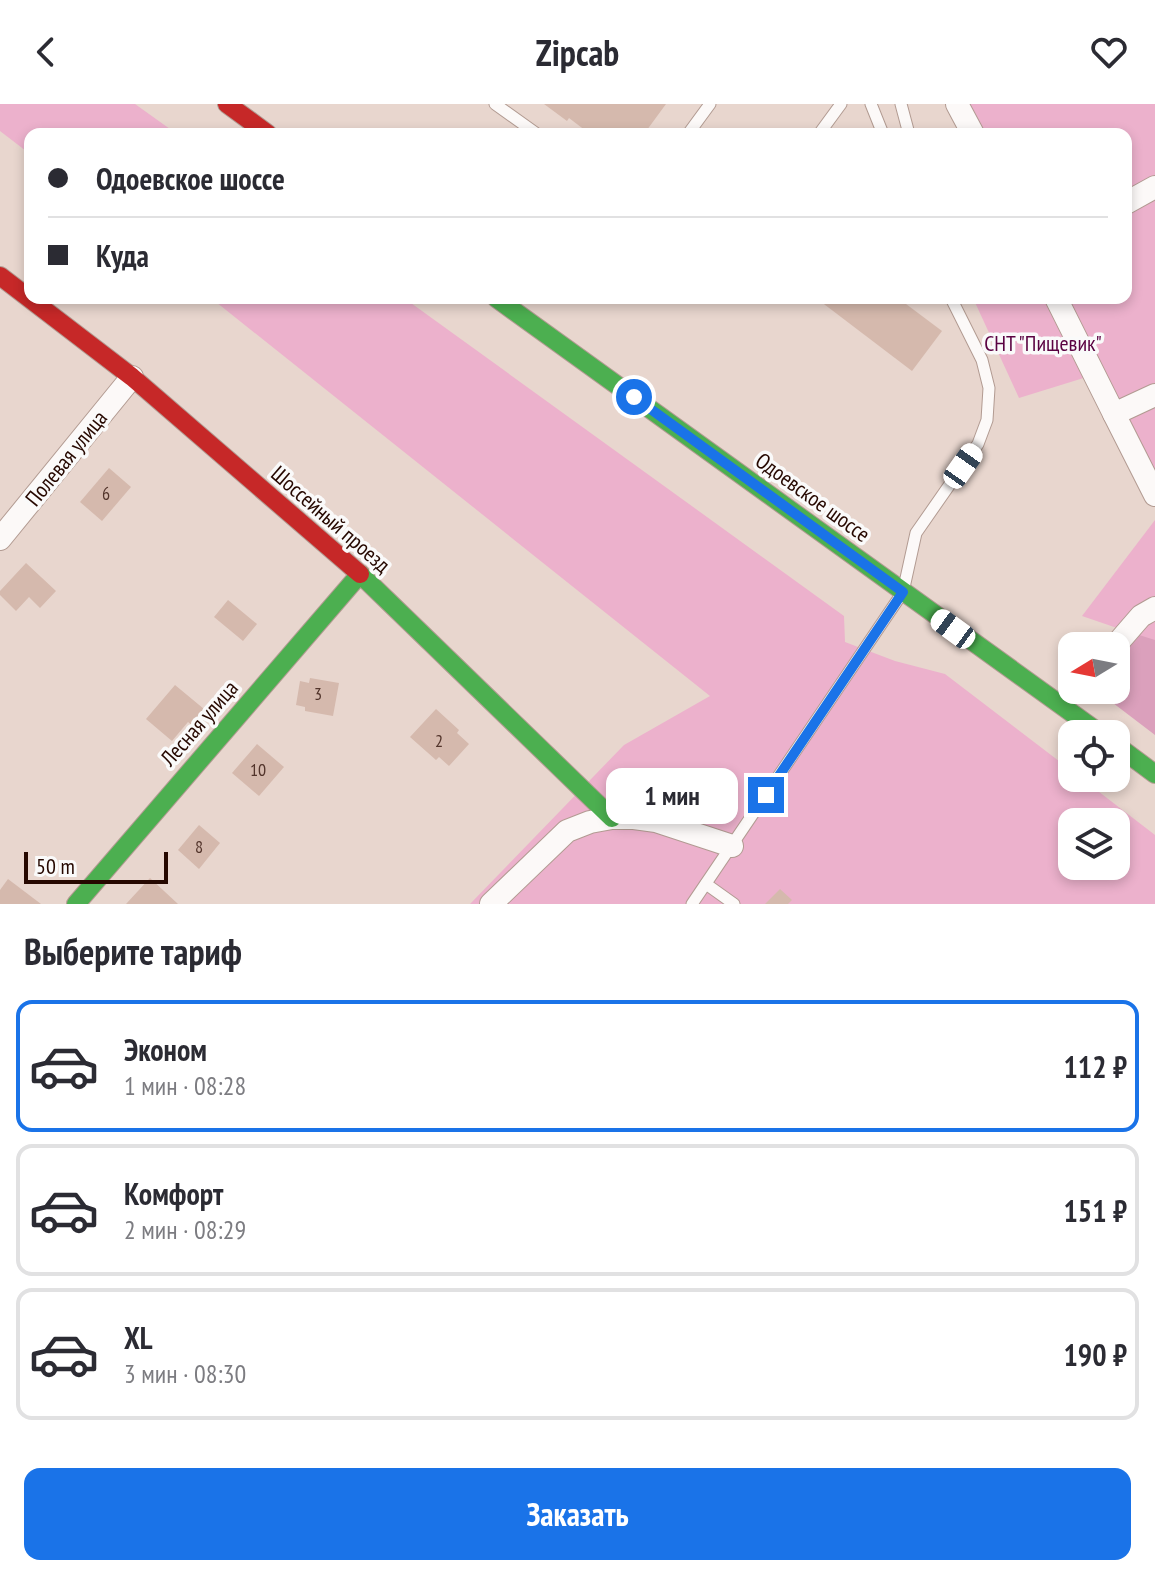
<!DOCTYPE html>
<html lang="ru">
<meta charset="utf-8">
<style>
:root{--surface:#fff;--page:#f7f7f7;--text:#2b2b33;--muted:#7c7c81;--line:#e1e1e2;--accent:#1a73e8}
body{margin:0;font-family:"PT Sans Narrow",sans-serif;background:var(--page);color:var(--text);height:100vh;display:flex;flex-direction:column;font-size:30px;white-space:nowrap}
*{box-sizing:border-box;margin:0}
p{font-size:26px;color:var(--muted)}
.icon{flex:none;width:44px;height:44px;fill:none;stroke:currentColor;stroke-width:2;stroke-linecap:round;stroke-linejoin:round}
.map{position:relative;height:800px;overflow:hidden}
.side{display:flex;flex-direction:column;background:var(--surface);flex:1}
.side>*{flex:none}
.hud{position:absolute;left:24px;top:24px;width:1108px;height:176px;border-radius:16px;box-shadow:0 4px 12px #0003;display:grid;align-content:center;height:176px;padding:0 24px;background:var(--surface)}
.needle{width:52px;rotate:260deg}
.tools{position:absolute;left:1058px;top:528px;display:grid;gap:16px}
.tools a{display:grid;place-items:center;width:72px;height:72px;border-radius:16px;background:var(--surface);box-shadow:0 4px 12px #0003;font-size:40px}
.scale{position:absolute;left:24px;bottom:20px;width:144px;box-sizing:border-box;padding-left:8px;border:4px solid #260800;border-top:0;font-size:22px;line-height:28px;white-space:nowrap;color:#260800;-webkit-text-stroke:6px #fafafa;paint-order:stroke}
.end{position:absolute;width:36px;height:36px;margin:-18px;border:10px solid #1a73e8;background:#fff;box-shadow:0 0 0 4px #fff}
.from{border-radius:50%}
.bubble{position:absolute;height:56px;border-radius:16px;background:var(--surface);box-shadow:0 4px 12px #0003;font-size:26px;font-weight:600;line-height:56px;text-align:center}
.car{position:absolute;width:24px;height:48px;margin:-24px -12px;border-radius:10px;box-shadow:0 0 6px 2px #0007;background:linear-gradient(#fff 24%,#345 0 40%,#fff 0 76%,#345 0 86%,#fff 0)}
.hud b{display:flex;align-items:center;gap:28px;height:76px;font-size:30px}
.hud b+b{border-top:2px solid var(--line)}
.hud i{width:20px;height:20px;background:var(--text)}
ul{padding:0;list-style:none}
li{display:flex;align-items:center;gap:24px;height:132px;margin:0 16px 12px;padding:0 8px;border:4px solid var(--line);border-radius:16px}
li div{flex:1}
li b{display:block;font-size:30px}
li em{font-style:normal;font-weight:600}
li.current{border-color:var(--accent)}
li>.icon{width:72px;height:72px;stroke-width:1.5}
h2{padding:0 24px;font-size:36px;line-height:96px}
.action{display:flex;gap:16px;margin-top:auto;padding:16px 24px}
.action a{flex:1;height:92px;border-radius:16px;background:var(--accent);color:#fff;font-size:32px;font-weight:600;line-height:92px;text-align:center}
header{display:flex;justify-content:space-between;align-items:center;height:104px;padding:0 24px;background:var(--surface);font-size:36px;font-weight:600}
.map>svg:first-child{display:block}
</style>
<header><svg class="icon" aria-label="back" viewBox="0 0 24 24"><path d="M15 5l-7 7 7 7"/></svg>Zipcab<svg class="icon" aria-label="heart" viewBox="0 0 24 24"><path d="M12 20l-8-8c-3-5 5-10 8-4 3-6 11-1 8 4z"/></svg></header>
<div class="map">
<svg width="1155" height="800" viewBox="0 0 1155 800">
<rect width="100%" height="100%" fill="#e8d6ce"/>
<g fill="#ecb1cc" fill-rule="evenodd">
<polygon points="0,0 135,0 177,30 30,30 30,50 0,27"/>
<polygon points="951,0 1155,0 1155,402 1090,272 1019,294 973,194 1126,194 1126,30 966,30"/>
<path d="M211,194H404L844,512L845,538L895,557L945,570L1072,667V674H1081L1155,731V800H470L624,641L710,592ZM1072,718H1116V762H1072Z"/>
<polygon points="1155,416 1155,537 1082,512"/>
</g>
<polygon fill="#dba0bc" points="1136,530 1155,536 1155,631 1096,586 1116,586 1116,552"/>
<g fill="#d5b9ad">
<polygon points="544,0 666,0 644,30 590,30 569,14 567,17"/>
<polygon points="816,194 898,194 942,227 912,267"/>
<polygon points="109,364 131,383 102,417 80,398"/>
<polygon points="26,459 56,487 40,504 29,493 16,507 0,491 0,487"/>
<polygon points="228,496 257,520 243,537 214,513"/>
<polygon points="310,574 339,579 333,612 305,607 305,603 296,601 300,577 309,579"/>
<polygon points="175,581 210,610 197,625 188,618 172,637 146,615"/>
<polygon points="436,605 459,626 457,629 469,640 449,662 439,653 436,656 410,633"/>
<polygon points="257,640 284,663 259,692 232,669"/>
<polygon points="199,721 220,739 199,765 178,746"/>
<polygon points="150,774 178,800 126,800"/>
<polygon points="8,775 41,800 0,800 0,786"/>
<polygon points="780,785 792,796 788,800 765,800"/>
</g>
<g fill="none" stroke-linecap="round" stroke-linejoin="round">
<g stroke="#b29b92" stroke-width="13">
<g id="lane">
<polyline points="495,0 537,30"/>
<polyline points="871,0 883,30"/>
<polyline points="901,0 909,30"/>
<polyline points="688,30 710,0"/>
<polyline points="819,30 841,0"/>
<polyline points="706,780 734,800"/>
<polyline points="692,800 903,488 916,429 978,340 987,316 989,284 982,256 951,194"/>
</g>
</g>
<g stroke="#b29b92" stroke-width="24">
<g id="street">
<polyline points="957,0 973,30"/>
<polyline points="1126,99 1155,83"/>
<polyline points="1056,194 1114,310 1155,291"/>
<polyline points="1114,310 1155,391"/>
<polyline points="0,435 132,273"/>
<polyline points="1115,542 1141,512 1155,504"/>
<polyline points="491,800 567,727 590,718 612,714 634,714 656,717 732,742"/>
</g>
</g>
<g stroke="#b29b92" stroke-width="20">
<g id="fast">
<polyline points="496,194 1101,630"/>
<polyline points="360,470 612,714"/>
<polyline points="1116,641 1155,670"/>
<polyline points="76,800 360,470"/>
</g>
</g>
<g stroke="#b29b92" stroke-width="20">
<g id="jam">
<polyline points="227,0 268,30"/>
<polyline points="0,172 132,273 360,470"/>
</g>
</g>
<use href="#lane" stroke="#fcf9f8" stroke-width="11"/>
<use href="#street" stroke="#fcf9f8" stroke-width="22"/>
<use href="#fast" stroke="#4caf50" stroke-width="18"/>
<use href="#jam" stroke="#c62828" stroke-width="18"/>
</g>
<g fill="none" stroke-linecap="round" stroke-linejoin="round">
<polyline stroke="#1a73e8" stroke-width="10" points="634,293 903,488 766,691"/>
</g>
<g text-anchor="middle" stroke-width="7" stroke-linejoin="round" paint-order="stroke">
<g font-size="18" fill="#52342b">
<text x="106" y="396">6</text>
<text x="318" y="596">3</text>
<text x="439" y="643">2</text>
<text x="258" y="672">10</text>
<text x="199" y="749">8</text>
</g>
<g font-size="22" fill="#5a0242" stroke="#fafafa">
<text x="1043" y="247">СНТ "Пищевик"</text>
</g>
<g font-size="22" fill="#260800" stroke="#fafafa">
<text transform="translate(66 354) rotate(-51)" y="8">Полевая улица</text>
<text transform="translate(813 393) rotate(36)" y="8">Одоевское шоссе</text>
<text transform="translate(331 415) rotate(41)" y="8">Шоссейный проезд</text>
<text transform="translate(199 619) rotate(-49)" y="8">Лесная улица</text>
</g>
</g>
</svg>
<div class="tools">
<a><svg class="needle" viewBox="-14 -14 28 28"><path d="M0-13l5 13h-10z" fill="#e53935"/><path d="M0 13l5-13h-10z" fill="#7c7c81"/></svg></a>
<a><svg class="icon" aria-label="locate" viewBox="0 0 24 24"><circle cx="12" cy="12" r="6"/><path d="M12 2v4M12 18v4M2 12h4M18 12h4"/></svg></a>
<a><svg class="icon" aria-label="layers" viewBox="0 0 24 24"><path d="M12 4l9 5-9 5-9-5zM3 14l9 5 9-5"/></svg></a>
</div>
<div class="scale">50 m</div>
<i class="end from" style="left:634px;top:293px"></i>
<i class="end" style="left:766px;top:691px"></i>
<div class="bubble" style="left:606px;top:664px;width:132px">1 мин</div>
<i class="car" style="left:963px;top:362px;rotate:35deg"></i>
<i class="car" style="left:953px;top:525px;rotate:306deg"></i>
<div class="hud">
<b><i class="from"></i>Одоевское шоссе</b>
<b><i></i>Куда</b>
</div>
</div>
<section class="side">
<h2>Выберите тариф</h2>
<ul>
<li class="current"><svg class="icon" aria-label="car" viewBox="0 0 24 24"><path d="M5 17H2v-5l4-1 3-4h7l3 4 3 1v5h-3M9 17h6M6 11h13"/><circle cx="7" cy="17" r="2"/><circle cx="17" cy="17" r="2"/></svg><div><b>Эконом</b><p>1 мин · 08:28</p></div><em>112 ₽</em></li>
<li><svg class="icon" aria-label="car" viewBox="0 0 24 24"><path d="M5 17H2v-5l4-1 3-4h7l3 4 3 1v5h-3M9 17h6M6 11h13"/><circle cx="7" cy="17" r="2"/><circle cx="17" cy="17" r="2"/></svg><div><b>Комфорт</b><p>2 мин · 08:29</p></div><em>151 ₽</em></li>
<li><svg class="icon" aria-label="car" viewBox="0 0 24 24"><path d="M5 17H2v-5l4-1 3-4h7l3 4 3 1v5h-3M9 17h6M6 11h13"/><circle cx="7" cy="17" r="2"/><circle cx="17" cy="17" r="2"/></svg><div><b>XL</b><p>3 мин · 08:30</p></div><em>190 ₽</em></li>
</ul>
<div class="action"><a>Заказать</a></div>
</section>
